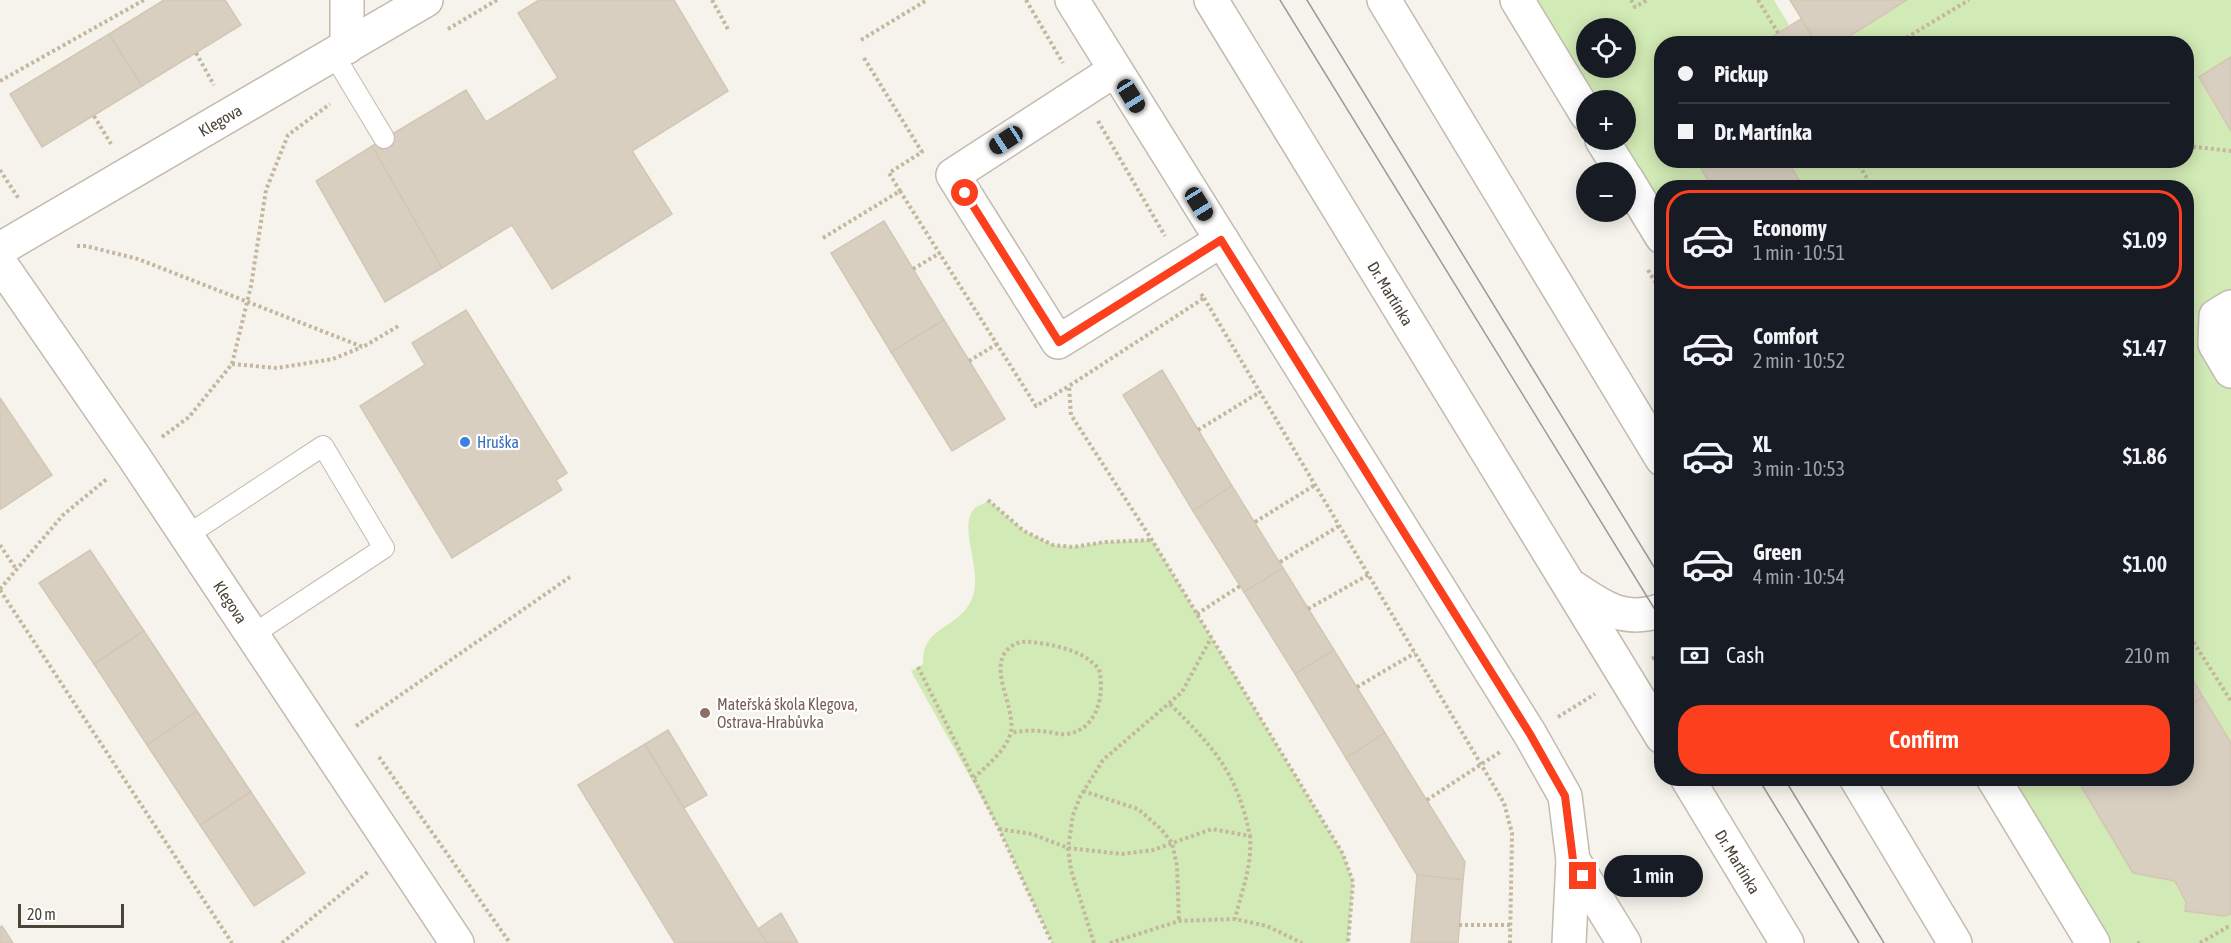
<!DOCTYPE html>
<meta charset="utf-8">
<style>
:root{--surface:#171b24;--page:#242831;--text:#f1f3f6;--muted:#9ea1a6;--line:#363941;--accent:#fc3f1d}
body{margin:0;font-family:"Asap Condensed",sans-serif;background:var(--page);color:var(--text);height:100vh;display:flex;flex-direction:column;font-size:22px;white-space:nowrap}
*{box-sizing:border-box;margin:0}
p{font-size:20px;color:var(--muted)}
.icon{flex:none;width:33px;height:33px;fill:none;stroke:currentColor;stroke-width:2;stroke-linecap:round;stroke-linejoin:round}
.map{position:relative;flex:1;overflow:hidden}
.details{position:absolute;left:1654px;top:180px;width:540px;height:606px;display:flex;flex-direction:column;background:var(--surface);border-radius:24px;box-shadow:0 3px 15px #0003}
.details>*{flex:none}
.top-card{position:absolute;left:1654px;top:36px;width:540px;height:132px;border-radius:24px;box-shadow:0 3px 15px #0003;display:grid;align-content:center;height:132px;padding:0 24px;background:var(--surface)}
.buttons{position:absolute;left:1576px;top:18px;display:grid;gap:12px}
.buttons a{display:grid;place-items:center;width:60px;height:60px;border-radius:50%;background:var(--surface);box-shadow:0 3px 15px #0003;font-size:30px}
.scale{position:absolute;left:18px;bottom:15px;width:106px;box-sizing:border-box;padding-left:6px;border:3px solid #4b4439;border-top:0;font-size:16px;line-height:21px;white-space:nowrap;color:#4b4439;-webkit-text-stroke:4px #fff;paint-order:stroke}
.end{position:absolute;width:27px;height:27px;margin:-14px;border:8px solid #fc3f1d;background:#fff;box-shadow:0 0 0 3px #fff}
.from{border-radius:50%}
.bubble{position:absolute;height:42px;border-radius:21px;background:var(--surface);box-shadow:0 3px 15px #0003;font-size:20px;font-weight:600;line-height:42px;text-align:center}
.car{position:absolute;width:18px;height:36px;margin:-18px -9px;border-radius:8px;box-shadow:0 0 4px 2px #0007;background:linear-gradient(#222 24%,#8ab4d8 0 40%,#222 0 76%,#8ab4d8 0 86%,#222 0)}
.top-card b{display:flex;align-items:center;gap:21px;height:57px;font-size:22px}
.top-card b+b{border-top:2px solid var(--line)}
.top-card i{width:15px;height:15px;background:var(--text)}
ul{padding:10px 0 0;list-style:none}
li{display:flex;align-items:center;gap:18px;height:99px;margin:0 12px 9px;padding:0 12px;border:3px solid transparent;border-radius:24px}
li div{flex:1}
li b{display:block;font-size:22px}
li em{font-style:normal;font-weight:600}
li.on{border-color:var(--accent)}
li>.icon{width:54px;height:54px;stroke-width:1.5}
.pay{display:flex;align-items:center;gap:15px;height:66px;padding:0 24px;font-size:22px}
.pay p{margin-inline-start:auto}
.primary-button{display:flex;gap:12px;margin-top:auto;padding:12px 24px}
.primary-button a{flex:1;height:69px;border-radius:24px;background:var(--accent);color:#fff;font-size:24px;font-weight:600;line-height:69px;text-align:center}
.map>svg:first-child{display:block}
</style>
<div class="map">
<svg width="2231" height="943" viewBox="0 0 2231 943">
<rect width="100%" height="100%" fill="#f6f3ec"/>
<g fill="#d2eab5" fill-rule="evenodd">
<path d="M1534,0H1774L1789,25L1760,43L1662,44L1660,104L1662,160L1695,161L1712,187L1662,188V208L1620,140H1626V100H1596ZM1587,28H1626V68H1587Z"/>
<polygon points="1908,0 2231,0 2231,943 2112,943 2012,779 2187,778 2187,188 1802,187 1786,161 2187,160 2187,44 1837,43"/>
<path d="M988,500L1024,531L1053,545L1073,547L1105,542L1152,540L1343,854L1353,882L1348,943H1052L999,829L911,671L923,664C923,658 923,651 926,646C934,626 964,623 973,596C982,568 959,530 973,510C977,505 984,505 988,500Z"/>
</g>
<g fill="#d8cfc1" stroke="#d3c7b4" stroke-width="1.5">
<polygon points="164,0 225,0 241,25 142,86 109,34"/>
<polygon points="539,0 674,0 728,91 632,151 672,214 552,289 512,225 442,268 372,146 466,90 486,122 558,78 518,13"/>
<polygon points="1790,0 1907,0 1837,44 1817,44"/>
<polygon points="1801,19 1817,44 1760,44 1778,33"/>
<polygon points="109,34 142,86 42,147 10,94"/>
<polygon points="2231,57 2231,131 2199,77"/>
<polygon points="372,146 442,268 385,302 316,181"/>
<polygon points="1696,160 1787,160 1804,188 1712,188"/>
<polygon points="884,221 944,320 891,352 831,253"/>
<polygon points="466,310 567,473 556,480 562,490 452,558 360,406 425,365 412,343"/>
<polygon points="944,320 1005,419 952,451 891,352"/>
<polygon points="1162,370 1232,486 1193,511 1123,395"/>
<polygon points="0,398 52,475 1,509 0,507"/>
<polygon points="1232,486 1283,568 1244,592 1193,511"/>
<polygon points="90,550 144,631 94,664 39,583"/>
<polygon points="1283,568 1334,650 1295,674 1244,592"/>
<polygon points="144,631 197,711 147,745 94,664"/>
<polygon points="1334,650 1385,733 1346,758 1295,674"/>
<polygon points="2187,670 2203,697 2187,707"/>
<polygon points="2203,697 2231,743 2231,914 2224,916 2185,911 2186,902 2175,881 2133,873 2076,778 2187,778 2187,707"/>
<polygon points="197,711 251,792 200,825 147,745"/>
<polygon points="668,730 707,795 684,808 645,744"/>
<polygon points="1385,733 1465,862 1463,880 1417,875 1346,758"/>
<polygon points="645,744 646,747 767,943 675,943 578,785"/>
<polygon points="251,792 305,873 254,906 200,825"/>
<polygon points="1417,875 1463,880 1458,943 1411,943"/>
<polygon points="781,913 798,943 767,943 758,929"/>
<polygon points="2,926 13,943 0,943 0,927"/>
</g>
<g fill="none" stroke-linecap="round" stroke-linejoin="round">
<g stroke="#c2bbae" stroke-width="22">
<g id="service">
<polyline points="334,55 384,138"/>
<polyline points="186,536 323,446 384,548 252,635"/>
</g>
</g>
<g stroke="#c2bbae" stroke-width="36">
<g id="minor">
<polyline points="347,0 347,47"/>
<polyline points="1072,0 1530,734 1565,796 1573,860 1624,943"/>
<path id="s1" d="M1211,0L1662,737"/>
<polyline points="1384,0 1662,459"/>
<polyline points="1517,0 1587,115"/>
<polyline points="1115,70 953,175 1058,342 1222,240"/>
<polyline points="1602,140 1622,172"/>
<polyline points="1626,178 1662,237"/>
<path id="s2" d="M0,249L426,0"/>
<path id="s3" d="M0,263L134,457L457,943"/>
<polyline points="2231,307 2216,316 2215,344 2231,371"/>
<path d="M1574,588C1605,609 1625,623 1662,610"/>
<path id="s4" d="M1687,778L1787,943"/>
<polyline points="1856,778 1955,943"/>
<polyline points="1993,778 2093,943"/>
<polyline points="1569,943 1573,860"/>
</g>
</g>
<g stroke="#c4b79f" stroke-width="4" stroke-dasharray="3 3" stroke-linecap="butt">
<polyline points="712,0 729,31"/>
<polyline points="1026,0 1063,63"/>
<polyline points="1631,0 1635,7 1647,0"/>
<polyline points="1758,0 1778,33"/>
<polyline points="448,29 497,0"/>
<polyline points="861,40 927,0"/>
<polyline points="1896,44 1969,0"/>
<polyline points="196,53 214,85"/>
<polyline points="864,58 922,152 889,173 900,191"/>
<polyline points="0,81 144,0"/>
<polyline points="94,116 111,144"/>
<polyline points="1098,121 1165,236"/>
<polyline points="2187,146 2231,151"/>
<polyline points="1856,160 1873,188"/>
<polyline points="0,170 19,199"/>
<polyline points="823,238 900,191 1036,406 1069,386"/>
<polyline points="77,246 86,246 138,259 363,347 400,325"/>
<polyline points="913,269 940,253"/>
<polyline points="1648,270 1662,293"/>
<polyline points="1201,294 1204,298 1069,386 1071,415 1152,540 1343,854 1353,882 1348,943"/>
<polyline points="1204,298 1504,803 1512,833 1510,943"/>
<polyline points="969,361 997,344"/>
<polyline points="232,364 277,368 333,359 362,347"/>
<polyline points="1198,430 1260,392"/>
<polyline points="162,437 189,417 232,364 251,286 266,190 288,135 330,104"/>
<polyline points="988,500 1024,531 1053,545 1073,547 1105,542 1152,540"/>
<polyline points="1255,522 1315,485"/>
<polyline points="0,545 16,569"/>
<polyline points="1280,562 1339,526"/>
<polyline points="0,589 63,515 108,478"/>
<polyline points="0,590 232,943"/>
<polyline points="1308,609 1368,575"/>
<polyline points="1197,614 1240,586"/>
<polyline points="2187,632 2231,701"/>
<polyline points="1652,659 1662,653"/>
<polyline points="918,667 999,829 1052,943"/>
<polyline points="1357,687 1415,653"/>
<path d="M1170,704C1214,748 1237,772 1250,836"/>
<polyline points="1558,717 1595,694"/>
<polyline points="356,726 570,577"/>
<polyline points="379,757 510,943"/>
<path d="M974,778C986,766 1008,749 1011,731C1015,706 989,670 1007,650C1019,638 1030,642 1046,644C1066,648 1085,653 1099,669C1105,693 1098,729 1068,734C1061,735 1055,733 1049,732C1036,730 1024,730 1011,733"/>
<polyline points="1083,791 1138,809 1161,829 1172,843 1177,866 1179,921"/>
<polyline points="1427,800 1500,752"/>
<path d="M999,829L1032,834L1068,848L1122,854L1153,850L1212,829L1250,836C1252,869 1242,888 1235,919"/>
<polyline points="1459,925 1511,925"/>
<polyline points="282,943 369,871"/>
<polyline points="1094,943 1071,870 1068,848 1073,815 1080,797 1103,760 1182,692 1211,638"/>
<polyline points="1110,943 1179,921 1235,919 1267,926 1302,943"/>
<polyline points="2137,943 2143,943"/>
<polyline points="2200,943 2231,925"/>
</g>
<use href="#service" stroke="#fff" stroke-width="20"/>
<use href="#minor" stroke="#fff" stroke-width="33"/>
<g stroke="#9a9a9a" stroke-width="1.5">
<polyline points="1280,0 1662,621"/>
<polyline points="1307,0 1662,580"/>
<polyline points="1758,778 1859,943"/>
<polyline points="1784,778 1884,943"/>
</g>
</g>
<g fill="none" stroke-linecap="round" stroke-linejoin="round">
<polyline stroke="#fc3f1d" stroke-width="8" points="965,193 1059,342 1221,240 1530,734 1565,796 1573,860 1583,876"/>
</g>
<circle fill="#3f7fe0" stroke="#fff" stroke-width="2" cx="465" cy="442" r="6"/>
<circle fill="#8d6e63" stroke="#fff" stroke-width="2" cx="705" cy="713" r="6"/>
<g text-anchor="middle" stroke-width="4.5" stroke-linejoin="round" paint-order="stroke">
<g font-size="16" fill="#4b4439" stroke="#fff">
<text dy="6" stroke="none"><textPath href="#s2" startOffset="255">Klegova</textPath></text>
<text dy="6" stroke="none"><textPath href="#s1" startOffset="344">Dr. Martínka</textPath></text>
<text dy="6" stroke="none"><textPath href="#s3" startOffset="410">Klegova</textPath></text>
<text dy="6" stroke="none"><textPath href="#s4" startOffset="98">Dr. Martínka</textPath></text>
</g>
<g font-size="16" fill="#366cbe" stroke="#fff" text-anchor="start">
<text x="477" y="448">Hruška</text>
</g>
<g font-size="16" fill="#785e54" stroke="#fff" text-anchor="start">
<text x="717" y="710">Mateřská škola Klegova,<tspan x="717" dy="18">Ostrava-Hrabůvka</tspan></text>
</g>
</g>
</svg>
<div class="buttons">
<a><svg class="icon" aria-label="locate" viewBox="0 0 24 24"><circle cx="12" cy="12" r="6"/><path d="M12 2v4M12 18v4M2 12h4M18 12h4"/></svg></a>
<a>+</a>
<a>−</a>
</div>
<div class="scale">20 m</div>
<i class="end from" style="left:965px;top:193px"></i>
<i class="end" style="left:1583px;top:876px"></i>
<div class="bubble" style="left:1604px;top:855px;width:99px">1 min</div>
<i class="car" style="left:1131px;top:96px;rotate:148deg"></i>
<i class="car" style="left:1006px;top:140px;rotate:237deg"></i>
<i class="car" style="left:1199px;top:204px;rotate:148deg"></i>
<div class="top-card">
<b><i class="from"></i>Pickup</b>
<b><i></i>Dr. Martínka</b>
</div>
<section class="details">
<ul>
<li class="on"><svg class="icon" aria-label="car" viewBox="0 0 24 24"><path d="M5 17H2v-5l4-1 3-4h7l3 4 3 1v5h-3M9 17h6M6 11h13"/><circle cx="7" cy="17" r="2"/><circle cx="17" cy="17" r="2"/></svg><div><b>Economy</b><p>1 min · 10:51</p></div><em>$1.09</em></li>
<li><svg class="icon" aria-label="car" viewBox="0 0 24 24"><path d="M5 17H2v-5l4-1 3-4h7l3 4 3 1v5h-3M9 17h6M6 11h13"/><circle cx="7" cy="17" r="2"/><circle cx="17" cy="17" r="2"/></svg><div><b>Comfort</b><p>2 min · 10:52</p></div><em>$1.47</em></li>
<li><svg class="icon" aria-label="car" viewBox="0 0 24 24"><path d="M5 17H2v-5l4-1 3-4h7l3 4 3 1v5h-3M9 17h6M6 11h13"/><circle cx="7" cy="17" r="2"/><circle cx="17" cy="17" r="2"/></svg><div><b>XL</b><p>3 min · 10:53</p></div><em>$1.86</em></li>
<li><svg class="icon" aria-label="car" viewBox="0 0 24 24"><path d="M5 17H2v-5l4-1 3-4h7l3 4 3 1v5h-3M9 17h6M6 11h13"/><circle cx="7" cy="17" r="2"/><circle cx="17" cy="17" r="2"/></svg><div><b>Green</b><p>4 min · 10:54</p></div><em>$1.00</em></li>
</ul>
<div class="pay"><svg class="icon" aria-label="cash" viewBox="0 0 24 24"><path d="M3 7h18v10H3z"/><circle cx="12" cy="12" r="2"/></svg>Cash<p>210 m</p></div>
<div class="primary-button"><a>Confirm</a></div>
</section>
</div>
